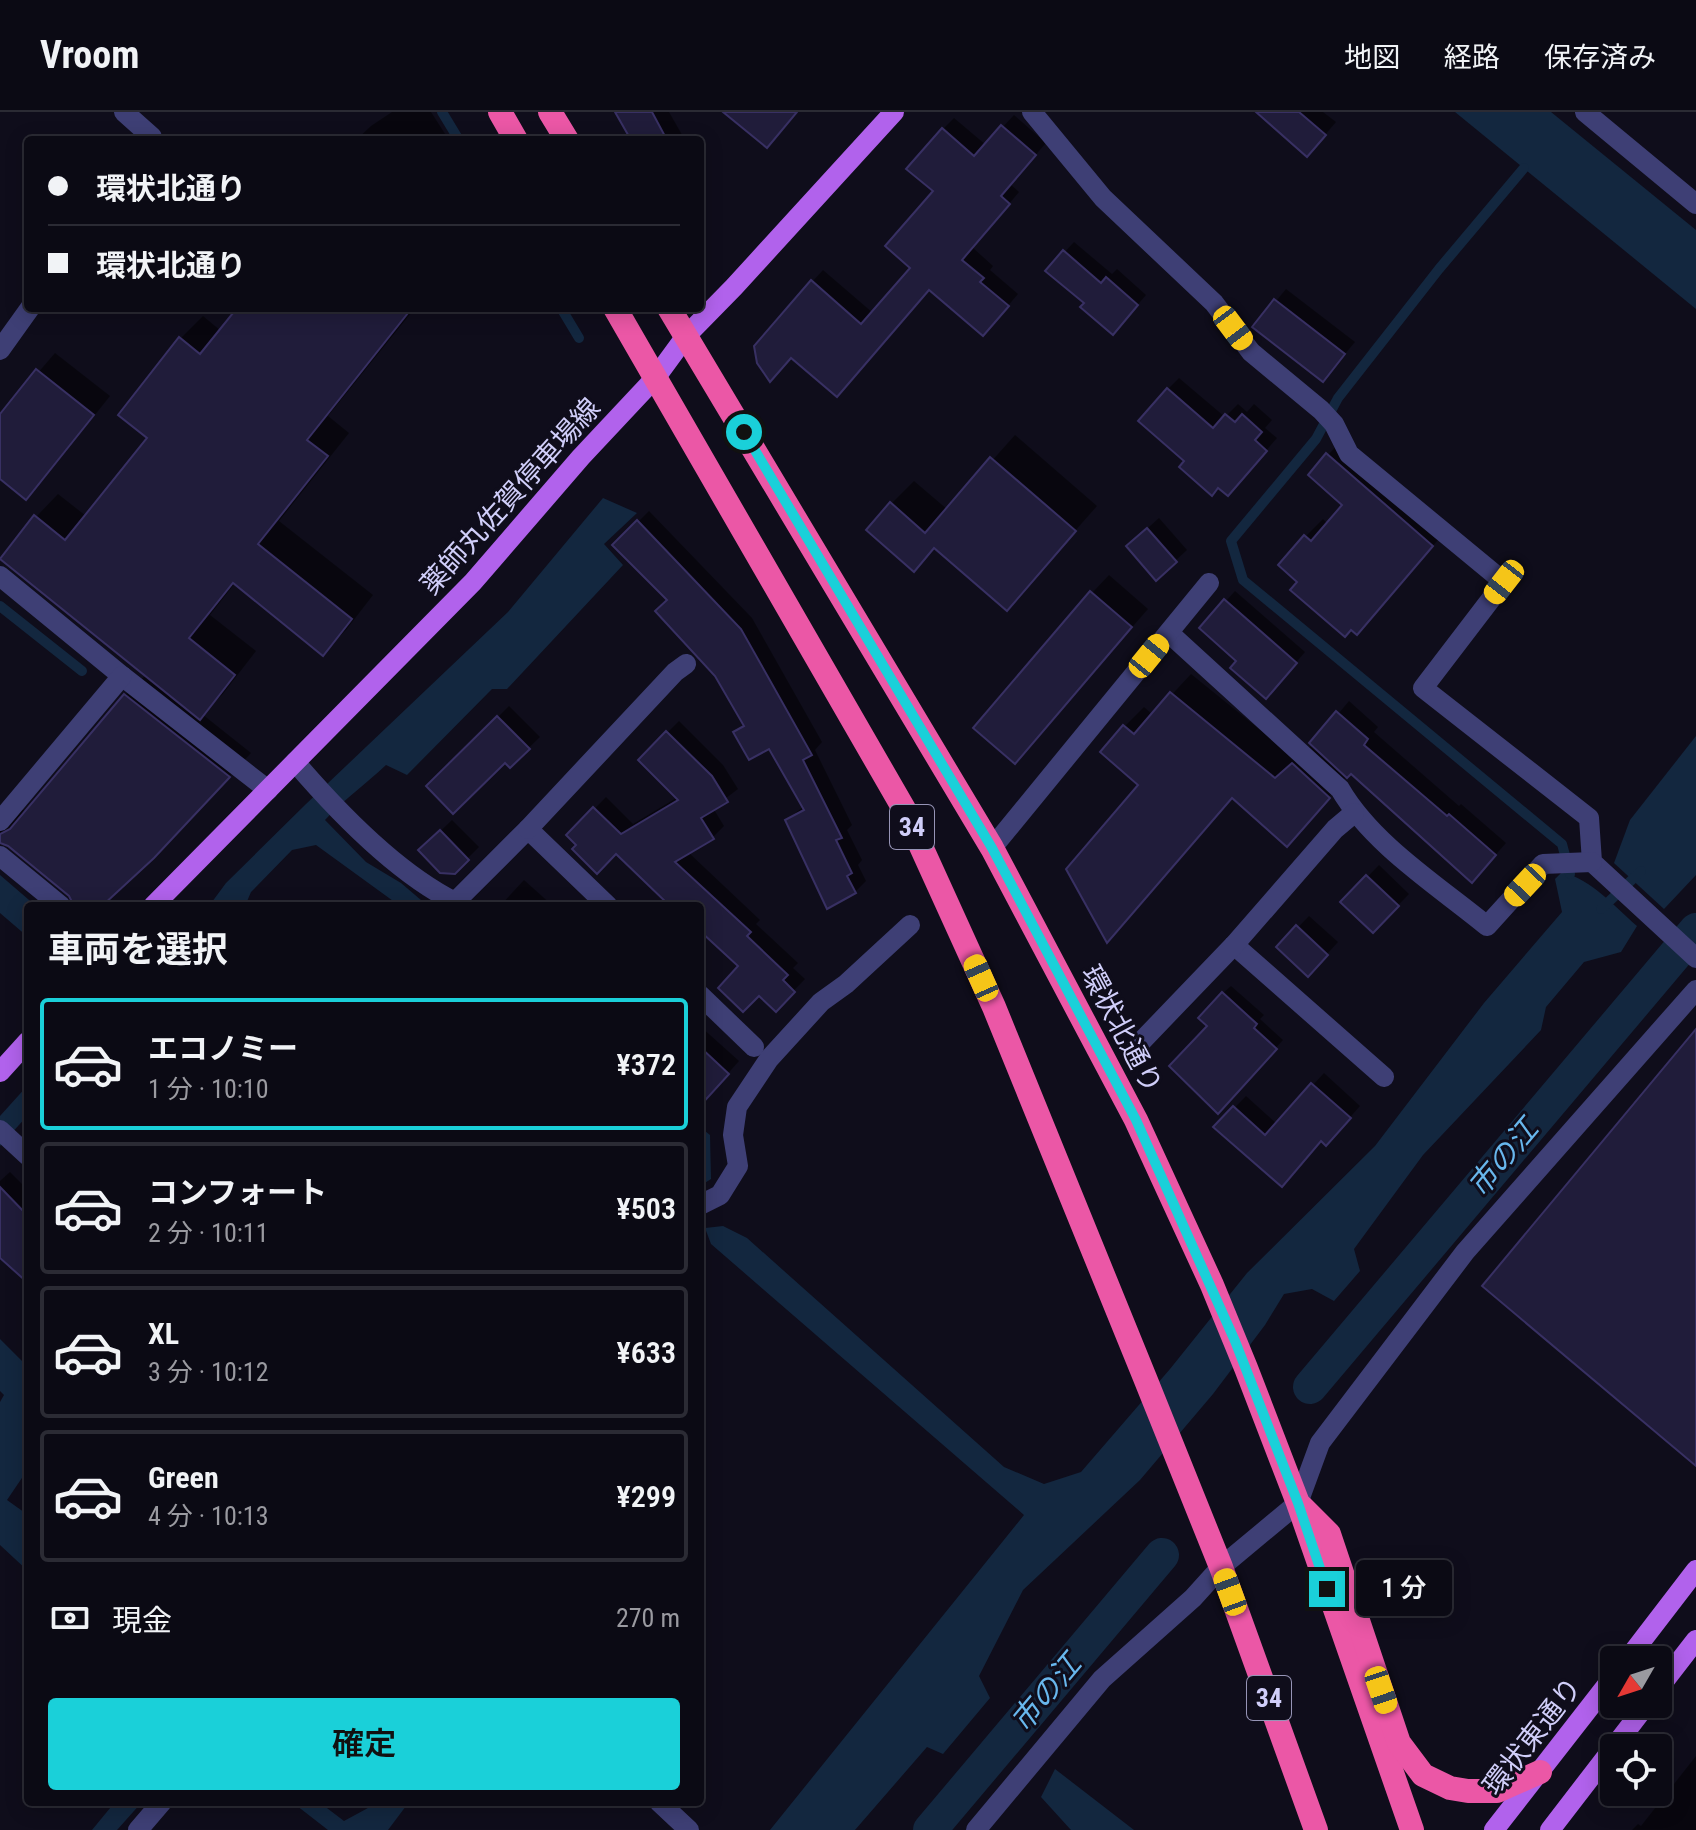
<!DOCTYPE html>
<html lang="ja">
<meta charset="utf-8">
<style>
:root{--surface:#0b0a14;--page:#191822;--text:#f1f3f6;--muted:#9a9aa0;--line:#2b2b34;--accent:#1ad0d9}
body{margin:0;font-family:"Roboto Condensed","Noto Sans JP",sans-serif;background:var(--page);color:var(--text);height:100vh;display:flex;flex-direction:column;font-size:30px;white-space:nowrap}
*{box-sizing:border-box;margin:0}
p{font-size:26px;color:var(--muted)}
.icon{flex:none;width:44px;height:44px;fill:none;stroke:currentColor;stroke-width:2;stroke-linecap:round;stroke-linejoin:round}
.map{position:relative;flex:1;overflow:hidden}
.drawer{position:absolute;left:24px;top:790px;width:680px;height:904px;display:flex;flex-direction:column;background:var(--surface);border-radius:8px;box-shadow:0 4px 20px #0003,0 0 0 2px var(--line)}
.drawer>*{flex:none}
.top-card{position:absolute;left:24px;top:24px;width:680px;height:176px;border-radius:8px;box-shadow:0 4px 20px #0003,0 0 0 2px var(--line);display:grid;align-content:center;height:176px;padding:0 24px;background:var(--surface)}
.needle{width:52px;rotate:231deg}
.tools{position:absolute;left:1600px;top:1534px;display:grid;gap:16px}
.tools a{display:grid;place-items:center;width:72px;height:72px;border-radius:8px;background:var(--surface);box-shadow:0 4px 20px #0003,0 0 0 2px var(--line);font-size:40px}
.end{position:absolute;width:36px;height:36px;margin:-18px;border:10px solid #1ad0d9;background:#111;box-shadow:0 0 0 4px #111}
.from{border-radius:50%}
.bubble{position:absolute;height:56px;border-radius:8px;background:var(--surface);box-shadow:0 4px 20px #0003,0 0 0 2px var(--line);font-size:26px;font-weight:600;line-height:56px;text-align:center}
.car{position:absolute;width:24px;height:48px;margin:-24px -12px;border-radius:10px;box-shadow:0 0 6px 2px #0007;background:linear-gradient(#f5c518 24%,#345 0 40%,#f5c518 0 76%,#345 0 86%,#f5c518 0)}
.top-card b{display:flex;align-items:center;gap:28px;height:76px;font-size:30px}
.top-card b+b{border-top:2px solid var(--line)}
.top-card i{width:20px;height:20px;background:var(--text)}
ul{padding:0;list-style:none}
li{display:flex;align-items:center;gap:24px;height:132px;margin:0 16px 12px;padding:0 8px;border:4px solid var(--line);border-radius:8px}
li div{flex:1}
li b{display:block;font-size:30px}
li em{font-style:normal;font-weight:600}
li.active{border-color:var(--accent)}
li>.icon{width:72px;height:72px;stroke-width:1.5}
h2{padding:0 24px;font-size:36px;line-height:96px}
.pay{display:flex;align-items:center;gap:20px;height:88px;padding:0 24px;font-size:30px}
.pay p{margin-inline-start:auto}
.action{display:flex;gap:16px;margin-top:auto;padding:16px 24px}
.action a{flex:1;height:92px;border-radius:8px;background:var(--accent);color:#111;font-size:32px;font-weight:600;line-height:92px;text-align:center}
header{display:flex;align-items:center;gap:48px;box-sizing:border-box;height:112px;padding:0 40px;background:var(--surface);border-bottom:2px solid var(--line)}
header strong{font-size:38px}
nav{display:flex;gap:44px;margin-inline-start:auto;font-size:28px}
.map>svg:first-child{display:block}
</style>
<header>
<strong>Vroom</strong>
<nav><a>地図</a><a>経路</a><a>保存済み</a></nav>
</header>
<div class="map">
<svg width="1696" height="1718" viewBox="0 0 1696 1718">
<rect width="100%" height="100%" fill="#0f0d1b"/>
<g fill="#13273f">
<polygon points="1455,0 1551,0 1696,118 1696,197"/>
<path d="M603,386L637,401L604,432L623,453L507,577H492L407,663L386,653C365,673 344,687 325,708L366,750L401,771L428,794H400L316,733L292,738L251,780L245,794H209L226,771L306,692L508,500Z"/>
<polygon points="1696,624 1696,763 1664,797 1614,751 1630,708"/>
<path d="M1562,760C1592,768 1614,794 1637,814L1621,840L1584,850L1546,895L1541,918L1423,1043L1354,1137L1360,1159L1334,1189L1312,1177L1284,1182L1265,1213L1213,1282L1140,1368L1023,1478L979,1564L990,1586L943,1642L927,1635L855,1718H770L1024,1403L711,1132L705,1116L723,1114L747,1126L1004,1355L1044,1372L1081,1360L1170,1257L1247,1161L1375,1034L1484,891L1562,800L1555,767Z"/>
<polygon points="0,763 36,794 28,794 28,825 0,801"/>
<polygon points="28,973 28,1003 0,1034 0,1004"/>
<polygon points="700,1015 710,1023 711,1067 700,1074"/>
<polygon points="0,1227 28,1255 28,1357 7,1388 28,1403 28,1459 0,1433 0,1290 4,1283 0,1279"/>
<polygon points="1055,1657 1134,1718 1071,1718 1041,1685"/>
<polygon points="115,1690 142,1690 117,1718 92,1718"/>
<polygon points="292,1690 319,1690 344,1709 379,1690 409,1690 388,1718 328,1718"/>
</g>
<g fill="#0007">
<polygon points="392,0 431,0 449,28 356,28 371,14"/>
<polygon points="617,0 669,0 685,28 633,28"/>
<polygon points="1279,0 1323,0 1336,10 1318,31"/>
<polygon points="1014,3 1046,31 1010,72 1019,80 972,135 993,154 990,158 1018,182 994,210 930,176 848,271 791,244 812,170 823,158 873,201 913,155 936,79 943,17 954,6 986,33"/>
<polygon points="1074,130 1112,162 1117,157 1146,183 1122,211 1086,191 1048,158"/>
<polygon points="1286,177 1355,230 1323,268 1255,215"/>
<polygon points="239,196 415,196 328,304 349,321 279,409 373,483 346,518 323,541 235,471 210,503 256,539 222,583 202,602 251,641 177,720 99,794 75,794 71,783 9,732 0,730 0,713 17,697 28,699 125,583 146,563 36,405 58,382 86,404 149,325 180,227 203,204 221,219"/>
<polygon points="55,241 110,284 43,368 26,385 0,365 0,305"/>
<polygon points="1179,266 1225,305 1238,292 1247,300 1254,292 1272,308 1265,316 1277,326 1239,370 1187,349 1168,277"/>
<polygon points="1015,323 1097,394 1007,496 936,435 914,457 891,392 914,369 948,398"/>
<polygon points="1345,325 1449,415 1374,503 1300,470 1306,424 1323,407 1328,412 1345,392 1328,343"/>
<polygon points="649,399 752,506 822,630 815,638 852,713 847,718 862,748 858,753 866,769 855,780 787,708 804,694 770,634 736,620 745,612 669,488 615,433"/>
<polygon points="1159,406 1187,438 1175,449 1140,423"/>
<polygon points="1109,463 1148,497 1015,649 1092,481"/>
<polygon points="1235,479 1305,540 1275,575 1239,549 1226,489"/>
<polygon points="1191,562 1296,647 1313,632 1349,589 1378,615 1374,620 1459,694 1461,692 1506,731 1483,757 1351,659 1306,712 1233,684 1108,827 1141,673 1125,614 1144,595 1153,603"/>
<polygon points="509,594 540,625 510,654 505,648 429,674"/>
<polygon points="679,609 723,653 738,677 713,696 724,714 713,725 688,740 760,808 756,812 798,851 793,856 805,867 776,897 741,854 700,816 700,794 676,794 616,740 579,733 569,723 606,685 633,712 678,685 640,648"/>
<polygon points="452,708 479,735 454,760 421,738"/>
<polygon points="1379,753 1409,782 1373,819 1343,790"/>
<polygon points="524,768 553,794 500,794"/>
<polygon points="1309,804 1338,830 1319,851 1279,835"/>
<polygon points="1231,874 1264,903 1260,907 1283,928 1226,991 1210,914 1223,881"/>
<polygon points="700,914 739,949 716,975 700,982"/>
<polygon points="1324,961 1360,994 1337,1020 1322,1027 1293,1061 1216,1015 1246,984 1277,1012"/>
<polygon points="10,1060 28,1078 28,1169 3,1146 0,1148 0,1069"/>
<polygon points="1696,1644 1696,1718 1632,1718 1638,1712 1641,1714"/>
</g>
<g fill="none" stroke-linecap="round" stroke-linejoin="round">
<g stroke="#13273f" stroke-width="10">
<polyline points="442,0 459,28"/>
<polyline points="1524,56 1439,157 1338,286 1316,327 1231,429 1243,468 1562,732 1570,762"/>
<polyline points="561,196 579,226"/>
<polyline points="0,494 82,559"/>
<polyline points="1601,797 1641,759"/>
</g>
<g stroke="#13273f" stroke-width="34">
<polyline points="1310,1275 1696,818"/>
<polyline points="930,1718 1162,1443"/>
</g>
</g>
<g fill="#201c3a" stroke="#383063" stroke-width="2">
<polygon points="615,0 652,0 667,28 631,28"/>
<polygon points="723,0 797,0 767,36"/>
<polygon points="1256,0 1299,0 1326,23 1307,45"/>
<polygon points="1001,13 1036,43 1001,84 1010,92 962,148 984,166 980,170 1009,194 983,224 929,178 837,285 791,246 770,270 757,251 754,234 811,168 861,212 910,156 885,134 933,79 906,57 942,16 974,44"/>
<polygon points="1063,138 1101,171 1106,165 1138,193 1113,223 1080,195 1084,191 1045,159"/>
<polygon points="1274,187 1345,242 1323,270 1252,215"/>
<polygon points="237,196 412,196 307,328 328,344 258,432 352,507 323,544 233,471 189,526 235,563 200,608 0,447 34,403 65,428 147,326 118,303 179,225 200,242"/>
<polygon points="36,257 94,303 26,388 0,367 0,302"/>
<polygon points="1167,276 1213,316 1225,302 1235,310 1242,302 1262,320 1255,328 1267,339 1228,384 1218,376 1212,384 1179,355 1184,349 1138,309"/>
<polygon points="1326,341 1433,434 1357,523 1351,518 1345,525 1290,478 1297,470 1278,453 1304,423 1311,429 1342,393 1308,363"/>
<polygon points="990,345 1076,419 1007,499 934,436 914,460 866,418 890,390 925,421"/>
<polygon points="637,408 741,517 812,643 803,648 842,726 836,728 852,761 847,764 856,781 827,797 785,708 804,698 769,637 749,648 733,620 744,614 715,564 655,499 667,488 612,433"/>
<polygon points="1147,416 1177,450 1156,469 1126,434"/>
<polygon points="1090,479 1132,515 1015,652 973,616"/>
<polygon points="1224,487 1297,551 1266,587 1230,556 1236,549 1199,516"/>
<polygon points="1170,580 1275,666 1292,651 1330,686 1287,735 1232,686 1107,831 1066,757 1138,673 1100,640 1123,613 1134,622"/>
<polygon points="124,582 230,665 154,746 102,794 74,794 69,784 8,734 0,731 0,722 10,717"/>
<polygon points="1336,599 1368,627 1364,633 1447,704 1449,702 1496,743 1472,771 1351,662 1347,666 1309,631"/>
<polygon points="497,604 530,637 510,656 505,651 453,702 426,674"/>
<polygon points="666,619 712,664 728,690 701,706 714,727 675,750 751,820 747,824 788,863 783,868 795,880 776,900 759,884 743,900 718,876 738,854 700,819 700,794 670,794 616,742 597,762 572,737 576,733 566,723 593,695 621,722 678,688 638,648"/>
<polygon points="440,718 469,748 455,762 440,761 418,738"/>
<polygon points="1366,763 1399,794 1373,821 1340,790"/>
<polygon points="1296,813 1328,843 1308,865 1276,835"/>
<polygon points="1222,880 1257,912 1254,916 1277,937 1218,1002 1169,954 1207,914 1198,906"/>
<polygon points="1696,917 1696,1354 1482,1174"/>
<polygon points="700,935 729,962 700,994"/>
<polygon points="1311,971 1351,1006 1326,1034 1321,1029 1282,1075 1213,1015 1233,994 1265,1023"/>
<polygon points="0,1075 28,1104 28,1171 0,1146"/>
</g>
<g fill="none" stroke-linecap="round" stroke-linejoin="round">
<g stroke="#3e3f75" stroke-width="20">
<polyline points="124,0 152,25 150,28"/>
<polyline points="1032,0 1103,86 1214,191 1251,240 1321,298 1334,312 1349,342 1504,470 1423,576 1589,706 1592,750 1696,846"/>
<polyline points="1585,0 1696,92"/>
<polyline points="0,238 30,196"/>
<polyline points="0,464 122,564 268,678"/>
<path d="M1169,521L1340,677C1372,732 1437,773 1487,814L1543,752L1592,750"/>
<path d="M295,650C337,699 397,761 455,790L528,717L608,794"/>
<polyline points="0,709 122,564"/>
<polyline points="528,717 675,560 686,552"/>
<polyline points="992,736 1209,471"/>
<polyline points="0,744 61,794"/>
<polyline points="1234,833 1384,965"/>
<polyline points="700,883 754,935"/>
<polyline points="1137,934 1234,833 1335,717 1354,701"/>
<polyline points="0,1018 28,1044"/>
<polyline points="700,1093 720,1083 738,1054 733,1023 737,995 769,947 821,890 846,872 910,813"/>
<polyline points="659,1690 689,1718"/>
<polyline points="138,1718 162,1690"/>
<polyline points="976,1718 1102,1567 1193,1486 1221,1455 1298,1391 1320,1331 1465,1140 1696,878"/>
</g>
<g stroke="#b162ec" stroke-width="20">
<polyline points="153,794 473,470 581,345 656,265 686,224 734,175 894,0"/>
<polyline points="0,960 28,929"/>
<polyline points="1627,1548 1696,1458"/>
<polyline points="1658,1577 1696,1528"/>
<polyline points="1494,1718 1614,1564"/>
<polyline points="1550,1718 1647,1592"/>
</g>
<g stroke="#eb57a6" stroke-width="24">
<polyline points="500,0 516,28"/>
<polyline points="550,0 567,28"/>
<polyline points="615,196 904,697 994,895 1145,1266 1221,1455 1316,1718"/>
<polyline points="669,196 992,736 1136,1008 1212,1173 1246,1256 1298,1391 1412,1718"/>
<polyline points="1302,1395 1329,1422 1399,1631 1423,1663 1450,1676 1468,1679 1497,1679 1540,1660"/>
</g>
</g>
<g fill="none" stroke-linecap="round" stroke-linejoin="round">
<polyline stroke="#1ad0d9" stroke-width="10" points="744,320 992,736 1136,1008 1235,1229 1298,1391 1327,1477"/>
</g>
<g text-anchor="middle" stroke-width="6" stroke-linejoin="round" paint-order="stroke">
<g fill="#0f0d1b" stroke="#9694b6" stroke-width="2">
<rect x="890" y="693" width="44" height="44" rx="6"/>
<rect x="1247" y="1564" width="44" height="44" rx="6"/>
</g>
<g font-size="26" font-weight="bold" fill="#d0cef9">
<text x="912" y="724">34</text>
<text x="1269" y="1595">34</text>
</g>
<g font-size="28" fill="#d0cef9" stroke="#0f0d1b">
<text transform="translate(510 384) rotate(-48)" y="10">薬師丸佐賀停車場線</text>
<text transform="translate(1122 917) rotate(62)" y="10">環状北通り</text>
<text transform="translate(1532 1624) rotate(-52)" y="10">環状東通り</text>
</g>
<g font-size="30" font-style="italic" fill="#68b7ed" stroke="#0f0d1b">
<text transform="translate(1503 1046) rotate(-50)" y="10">市の江</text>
<text transform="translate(1046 1581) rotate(-50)" y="10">市の江</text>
</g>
</g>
</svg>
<div class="tools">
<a><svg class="needle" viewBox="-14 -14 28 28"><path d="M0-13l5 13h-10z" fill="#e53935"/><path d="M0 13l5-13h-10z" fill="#9a9aa0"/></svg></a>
<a><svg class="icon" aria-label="locate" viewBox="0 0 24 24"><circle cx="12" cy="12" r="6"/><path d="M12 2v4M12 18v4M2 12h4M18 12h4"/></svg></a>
</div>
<i class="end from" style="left:744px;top:320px"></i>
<i class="end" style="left:1327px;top:1477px"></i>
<div class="bubble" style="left:1356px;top:1448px;width:96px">1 分</div>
<i class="car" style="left:1233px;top:216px;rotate:143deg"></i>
<i class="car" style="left:1504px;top:470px;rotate:218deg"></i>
<i class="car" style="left:1149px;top:544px;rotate:39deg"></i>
<i class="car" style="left:1525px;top:773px;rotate:223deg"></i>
<i class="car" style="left:981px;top:866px;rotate:336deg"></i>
<i class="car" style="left:1230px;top:1480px;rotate:340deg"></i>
<i class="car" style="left:1381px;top:1578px;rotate:161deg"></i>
<div class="top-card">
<b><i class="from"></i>環状北通り</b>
<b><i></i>環状北通り</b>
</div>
<section class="drawer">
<h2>車両を選択</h2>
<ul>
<li class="active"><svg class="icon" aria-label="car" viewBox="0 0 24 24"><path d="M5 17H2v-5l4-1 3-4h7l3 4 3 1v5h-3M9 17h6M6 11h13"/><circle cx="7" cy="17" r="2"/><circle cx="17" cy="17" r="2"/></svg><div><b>エコノミー</b><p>1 分 · 10:10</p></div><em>¥372</em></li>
<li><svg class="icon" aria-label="car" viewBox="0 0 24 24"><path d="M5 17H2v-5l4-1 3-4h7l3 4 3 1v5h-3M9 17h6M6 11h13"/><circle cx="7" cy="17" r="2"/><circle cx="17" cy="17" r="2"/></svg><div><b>コンフォート</b><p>2 分 · 10:11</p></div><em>¥503</em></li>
<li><svg class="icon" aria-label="car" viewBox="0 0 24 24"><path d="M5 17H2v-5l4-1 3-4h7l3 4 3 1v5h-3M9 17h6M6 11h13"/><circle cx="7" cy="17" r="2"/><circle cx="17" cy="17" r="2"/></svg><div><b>XL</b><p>3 分 · 10:12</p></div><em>¥633</em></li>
<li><svg class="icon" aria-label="car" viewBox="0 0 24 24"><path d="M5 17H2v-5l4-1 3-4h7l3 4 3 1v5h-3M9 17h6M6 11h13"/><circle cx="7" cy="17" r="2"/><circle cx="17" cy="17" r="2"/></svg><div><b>Green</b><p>4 分 · 10:13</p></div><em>¥299</em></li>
</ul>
<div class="pay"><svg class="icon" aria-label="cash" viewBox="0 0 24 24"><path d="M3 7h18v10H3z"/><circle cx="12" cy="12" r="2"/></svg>現金<p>270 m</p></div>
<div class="action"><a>確定</a></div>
</section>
</div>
